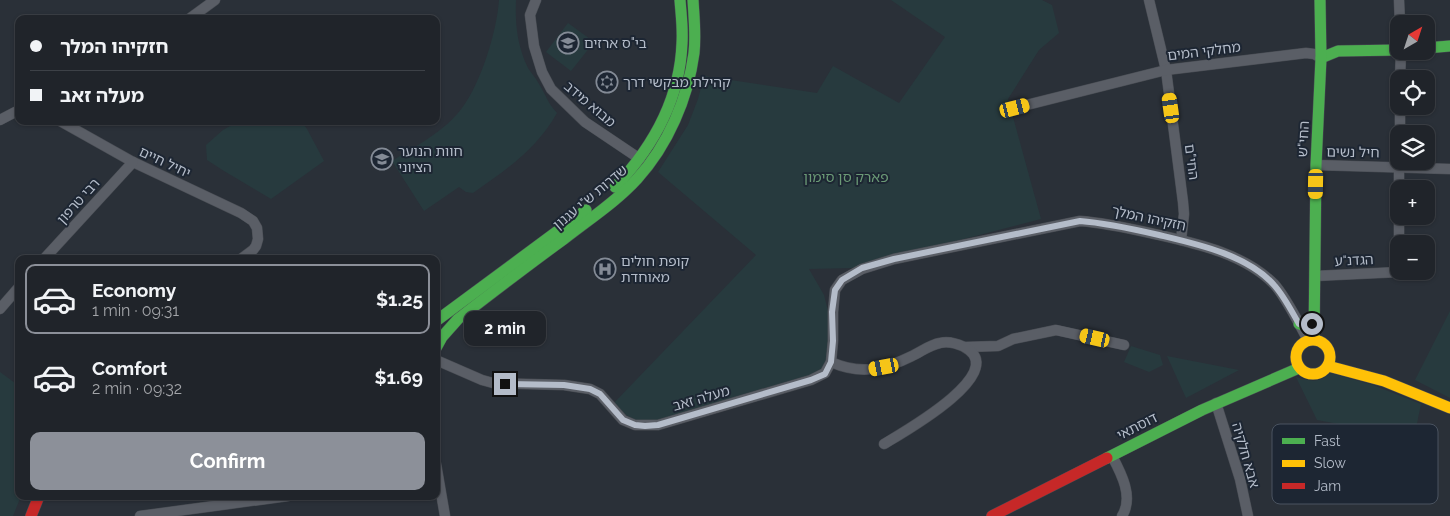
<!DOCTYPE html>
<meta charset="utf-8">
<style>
:root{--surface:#20242a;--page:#282c32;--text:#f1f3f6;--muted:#a2a4a8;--line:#3d4147;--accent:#8c9099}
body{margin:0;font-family:Raleway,"Noto Sans Hebrew",sans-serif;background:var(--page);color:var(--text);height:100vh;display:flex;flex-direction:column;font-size:19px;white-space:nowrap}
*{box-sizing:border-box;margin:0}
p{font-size:16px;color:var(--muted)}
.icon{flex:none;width:28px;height:28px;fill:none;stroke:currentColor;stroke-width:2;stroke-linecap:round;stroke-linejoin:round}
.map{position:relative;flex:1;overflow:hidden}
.details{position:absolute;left:15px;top:255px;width:425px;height:245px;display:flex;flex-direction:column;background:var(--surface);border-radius:10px;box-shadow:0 1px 4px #0004,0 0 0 1px var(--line)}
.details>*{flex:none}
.top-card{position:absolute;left:15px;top:15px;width:425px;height:110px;border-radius:10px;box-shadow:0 1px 4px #0004,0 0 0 1px var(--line);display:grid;align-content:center;height:110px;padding:0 15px;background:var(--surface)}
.needle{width:32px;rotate:39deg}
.controls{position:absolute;left:1390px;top:15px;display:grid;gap:10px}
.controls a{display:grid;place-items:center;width:45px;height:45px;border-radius:10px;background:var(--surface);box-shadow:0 1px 4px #0004,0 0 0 1px var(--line);font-size:25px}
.end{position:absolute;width:22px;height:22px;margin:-11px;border:6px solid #b4bcc9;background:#111;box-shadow:0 0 0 2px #111}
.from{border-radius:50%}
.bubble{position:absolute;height:35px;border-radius:10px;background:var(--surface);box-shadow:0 1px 4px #0004,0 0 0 1px var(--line);font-size:16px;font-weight:700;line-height:35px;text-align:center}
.car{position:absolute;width:15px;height:30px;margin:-15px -8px;border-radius:6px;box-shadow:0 0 4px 1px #0007;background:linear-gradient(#f5c518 24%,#345 0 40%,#f5c518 0 76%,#345 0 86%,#f5c518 0)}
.top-card b{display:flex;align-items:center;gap:18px;height:48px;font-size:19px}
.top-card b+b{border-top:1px solid var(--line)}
.top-card i{width:12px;height:12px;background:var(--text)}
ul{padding:9px 0 0;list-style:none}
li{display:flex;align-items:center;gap:15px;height:70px;margin:0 10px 8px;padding:0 5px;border:2px solid transparent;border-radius:10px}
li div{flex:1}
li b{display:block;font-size:19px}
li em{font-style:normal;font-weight:700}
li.selected{border-color:var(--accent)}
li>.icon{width:45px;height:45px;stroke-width:1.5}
.cta{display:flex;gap:10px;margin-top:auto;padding:10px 15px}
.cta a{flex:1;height:58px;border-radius:10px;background:var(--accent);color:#fff;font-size:20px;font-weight:700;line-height:58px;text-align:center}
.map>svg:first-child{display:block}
</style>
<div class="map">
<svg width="1450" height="516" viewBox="0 0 1450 516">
<rect width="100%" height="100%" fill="#2a3038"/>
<g fill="#273a3e">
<path d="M499,0H516C515,24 517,45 528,68C531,73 536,78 539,84C546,95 547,102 557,113C537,149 506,170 473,193L466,192L459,187L424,211L392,161C416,146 445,131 462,108C481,83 497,31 499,0Z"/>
<polygon points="891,0 1042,0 1052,5 1059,33 1039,50 1008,99 1041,219 852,268 809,269 824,295 829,315 829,360 816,375 655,422 641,423 626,415 613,404 756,255 658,172 688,125 698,99 704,76 817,93 833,66 899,103 945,37"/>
<polygon points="568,23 594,42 571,71 546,52"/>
<polygon points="239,121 301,121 307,129 324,161 271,199 224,171 207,160 206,145 223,130"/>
<polygon points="1450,311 1450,398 1415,380"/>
<polygon points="1131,346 1160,355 1163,365 1149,372 1124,362"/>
<polygon points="1167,356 1239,370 1186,398"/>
<polygon points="0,372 19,386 19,496 21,496 13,516 0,516"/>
<path d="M1330,373L1373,385L1421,404L1414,438L1317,420L1296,377C1312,381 1317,384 1330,373Z"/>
</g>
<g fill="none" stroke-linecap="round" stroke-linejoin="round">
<g stroke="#484c53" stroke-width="11">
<g id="street">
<polyline points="536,0 530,15 534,46 542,72 551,89 585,122 640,159"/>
<polyline points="1149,0 1166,70 1183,202 1184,214 1181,240"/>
<polyline points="1399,0 1400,24"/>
<polyline points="189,19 215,0"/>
<polyline points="1400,79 1401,51"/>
<polyline points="1015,108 1166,70 1306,53 1314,54 1321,58"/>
<polyline points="0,120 19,110"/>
<polyline points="60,121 133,162 241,213 253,221 257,228 258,239 256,246 253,250 241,259"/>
<polyline points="1400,134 1400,106"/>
<polyline points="1316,165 1450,169"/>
<polyline points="1399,189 1399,161"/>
<polyline points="1399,244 1399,216"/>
<polyline points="44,259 133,162"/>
<polyline points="1315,276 1399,272 1399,246"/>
<polyline points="0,309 19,287"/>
<polyline points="965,347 998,346 1013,339 1056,330 1124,345"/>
<path d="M436,360L482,380L493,383L564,385L590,389L600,394L623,420L635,425H658L811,380L825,373L831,362L833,341V312L835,290L842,280L862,269L894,259L1080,221C1107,223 1132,229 1159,235C1198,244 1244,254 1274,284C1286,297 1299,324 1308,340"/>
<path d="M831,362C860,375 884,370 912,356C921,352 929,345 940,343C949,341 961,344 969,350C1004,376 902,433 884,444"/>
<polyline points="1216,403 1240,479 1248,516"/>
<path d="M1112,456C1121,473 1134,497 1122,516"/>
<polyline points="436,464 445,516"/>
<polyline points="140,516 288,496"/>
</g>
</g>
<g stroke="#484c53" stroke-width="12">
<g id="fast">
<polyline points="1426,48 1450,46"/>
<polyline points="1321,58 1338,51 1399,50"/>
<path d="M615,187C653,147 680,99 682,43C683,28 681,14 680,0"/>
<polyline points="436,321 586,210"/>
<polyline points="1299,324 1307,326 1314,322"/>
<polyline points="1314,339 1316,165 1321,58 1320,0"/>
<path d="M436,348L442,337L458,319C493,292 528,265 564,239C588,220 616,202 637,179C668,145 688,98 694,53C696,35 694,18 693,0"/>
<polyline points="1107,458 1202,410 1299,368"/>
</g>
</g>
<g stroke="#484c53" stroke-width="12">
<g id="slow">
<circle cx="1313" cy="357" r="17"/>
<polyline points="1328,366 1384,381 1450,408"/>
</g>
</g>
<g stroke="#484c53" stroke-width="12">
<g id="jam">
<polyline points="31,516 39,496"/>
<polyline points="992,516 1107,458"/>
</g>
</g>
<use href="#street" stroke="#5a5e66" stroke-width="10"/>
<use href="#fast" stroke="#4caf50" stroke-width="11"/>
<use href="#slow" stroke="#ffc107" stroke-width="11"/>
<use href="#jam" stroke="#c62828" stroke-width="11"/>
</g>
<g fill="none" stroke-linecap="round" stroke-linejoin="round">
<path stroke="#b4bcc9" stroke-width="6" d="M505,384L564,385L590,389L600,394L623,420L635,425L645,426L658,425L811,380L825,374L831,362L833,341L832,312L835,290L842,280L862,268L894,259L1080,221C1107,223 1133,229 1159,235C1197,244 1248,255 1274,285C1284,296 1292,312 1299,324C1304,327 1307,327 1312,324"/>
</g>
<defs>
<g id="school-ring" transform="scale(1.125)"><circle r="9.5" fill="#1d2633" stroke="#848b96" stroke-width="1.5"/><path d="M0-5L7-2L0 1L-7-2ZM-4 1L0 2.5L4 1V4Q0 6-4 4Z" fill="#848b96"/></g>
<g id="synagogue-ring" transform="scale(1.125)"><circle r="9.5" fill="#1d2633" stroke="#848b96" stroke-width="1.5"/><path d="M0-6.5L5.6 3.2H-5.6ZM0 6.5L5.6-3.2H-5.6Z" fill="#848b96"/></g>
<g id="hospital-ring" transform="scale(1.125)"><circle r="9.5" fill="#1d2633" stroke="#848b96" stroke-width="1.5"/><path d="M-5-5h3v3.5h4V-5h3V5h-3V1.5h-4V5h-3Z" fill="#848b96"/></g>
</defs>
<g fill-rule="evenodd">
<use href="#school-ring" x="568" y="43"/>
<use href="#synagogue-ring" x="607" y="82"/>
<use href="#school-ring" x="382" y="159"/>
<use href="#hospital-ring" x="605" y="269"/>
</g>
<g text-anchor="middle" stroke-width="4" stroke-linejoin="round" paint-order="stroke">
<g font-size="14" fill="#b4bcc9" stroke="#1d2633" text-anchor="start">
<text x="584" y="48">בי"ס ארזים</text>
<text x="623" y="87">קהילת מבקשי דרך</text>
<text x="398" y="156">חוות הנוער<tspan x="398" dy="16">הציוני</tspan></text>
<text x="621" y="266">קופת חולים<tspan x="621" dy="16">מאוחדת</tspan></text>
</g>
<g font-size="14" fill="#b4bcc9" stroke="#1d2633">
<text transform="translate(1204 51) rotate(-7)" y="5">מחלקי המים</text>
<text transform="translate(590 104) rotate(40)" y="5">מבוא מידב</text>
<text transform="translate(1303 139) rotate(-87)" y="5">החי"ש</text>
<text transform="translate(1353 152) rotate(1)" y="5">חיל נשים</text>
<text transform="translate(165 162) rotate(25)" y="5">יחיל חיים</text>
<text transform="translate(1192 162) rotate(83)" y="5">החי"ם</text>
<text transform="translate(590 197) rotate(-40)" y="5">שדרות ש"י עגנון</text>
<text transform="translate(78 201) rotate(-48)" y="5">רבי טרפון</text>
<text transform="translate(1149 218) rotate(12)" y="5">חזקיהו המלך</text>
<text transform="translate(1354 260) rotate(-3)" y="5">הגדנ"ע</text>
<text transform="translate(701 398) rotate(-16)" y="5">מעלה זאב</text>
<text transform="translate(1137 426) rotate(-27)" y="5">דוסתאי</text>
<text transform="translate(1246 455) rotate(74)" y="5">אבא חלקיה</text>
</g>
<g font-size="14" fill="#6b9a76" stroke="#1d2633">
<text x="846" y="182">פארק סן סימון</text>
</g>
</g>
<rect x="1272" y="424" width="166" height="80" rx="8" fill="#1d2633" stroke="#4a5360" stroke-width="1"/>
<rect x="1282" y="438" width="23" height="6" fill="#4caf50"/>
<rect x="1282" y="460" width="23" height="7" fill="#ffc107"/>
<rect x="1282" y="483" width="23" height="6" fill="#c62828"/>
<g font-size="14" fill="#b4bcc9">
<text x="1314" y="446">Fast</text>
<text x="1314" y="468">Slow</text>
<text x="1314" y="491">Jam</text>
</g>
</svg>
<div class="controls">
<a><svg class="needle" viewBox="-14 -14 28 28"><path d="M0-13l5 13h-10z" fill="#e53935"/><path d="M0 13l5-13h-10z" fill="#a2a4a8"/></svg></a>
<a><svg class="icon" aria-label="locate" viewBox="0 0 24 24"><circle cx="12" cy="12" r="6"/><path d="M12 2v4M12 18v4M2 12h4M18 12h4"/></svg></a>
<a><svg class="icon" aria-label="layers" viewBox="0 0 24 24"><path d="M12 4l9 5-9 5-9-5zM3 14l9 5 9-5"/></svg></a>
<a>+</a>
<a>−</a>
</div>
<i class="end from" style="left:1312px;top:324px"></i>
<i class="end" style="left:505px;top:384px"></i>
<div class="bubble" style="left:464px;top:311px;width:82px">2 min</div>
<i class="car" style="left:1015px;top:108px;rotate:76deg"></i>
<i class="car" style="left:1171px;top:108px;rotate:352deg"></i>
<i class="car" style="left:1316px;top:184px;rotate:181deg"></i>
<i class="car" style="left:1095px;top:338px;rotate:283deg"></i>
<i class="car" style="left:884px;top:367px;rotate:259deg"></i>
<div class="top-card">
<b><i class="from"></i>חזקיהו המלך</b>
<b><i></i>מעלה זאב</b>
</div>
<section class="details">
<ul>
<li class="selected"><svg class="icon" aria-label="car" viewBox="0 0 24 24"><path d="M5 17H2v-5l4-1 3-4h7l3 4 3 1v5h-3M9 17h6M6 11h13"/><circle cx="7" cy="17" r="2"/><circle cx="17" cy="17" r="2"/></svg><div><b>Economy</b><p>1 min · 09:31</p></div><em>$1.25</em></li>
<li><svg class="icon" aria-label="car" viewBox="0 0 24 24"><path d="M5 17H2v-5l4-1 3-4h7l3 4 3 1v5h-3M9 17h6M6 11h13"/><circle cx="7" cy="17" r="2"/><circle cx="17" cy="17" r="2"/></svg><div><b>Comfort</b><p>2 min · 09:32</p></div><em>$1.69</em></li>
</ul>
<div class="cta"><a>Confirm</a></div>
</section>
</div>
